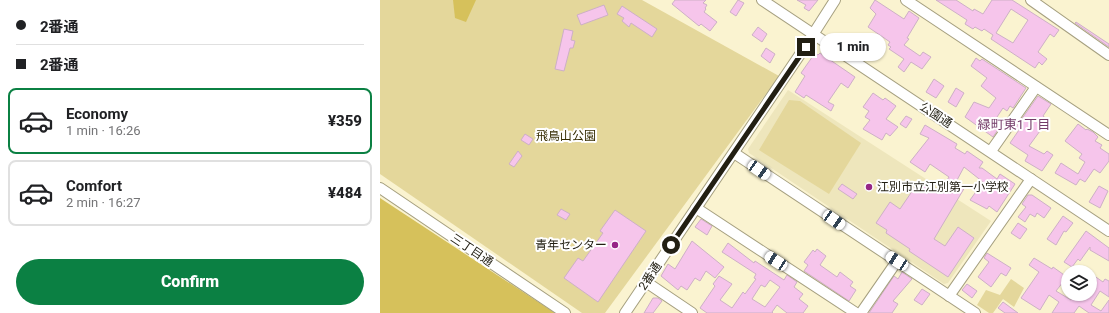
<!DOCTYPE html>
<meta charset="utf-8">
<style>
:root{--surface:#fff;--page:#f6f6f6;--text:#202124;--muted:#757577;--line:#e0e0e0;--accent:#0b8043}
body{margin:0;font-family:Roboto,"Noto Sans JP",sans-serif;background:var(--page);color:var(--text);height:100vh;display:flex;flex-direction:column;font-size:15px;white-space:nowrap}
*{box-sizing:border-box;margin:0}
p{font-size:13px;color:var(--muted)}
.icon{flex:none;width:22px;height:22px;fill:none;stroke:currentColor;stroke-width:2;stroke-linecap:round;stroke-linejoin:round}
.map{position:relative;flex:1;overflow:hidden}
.side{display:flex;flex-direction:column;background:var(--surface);width:380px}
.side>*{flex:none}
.hud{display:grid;align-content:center;height:88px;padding:0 16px;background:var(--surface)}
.buttons{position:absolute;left:681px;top:265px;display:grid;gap:8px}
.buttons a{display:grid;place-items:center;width:36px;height:36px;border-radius:50%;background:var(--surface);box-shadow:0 1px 3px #0004;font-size:20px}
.end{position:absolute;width:18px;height:18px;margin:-9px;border:5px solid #221f13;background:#fff;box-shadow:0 0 0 2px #fff}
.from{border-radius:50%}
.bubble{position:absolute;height:28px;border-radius:14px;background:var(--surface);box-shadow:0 1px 3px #0004;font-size:13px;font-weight:800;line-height:28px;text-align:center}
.car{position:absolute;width:12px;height:24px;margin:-12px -6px;border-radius:5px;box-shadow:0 0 3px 1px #0007;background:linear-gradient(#fff 24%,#345 0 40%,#fff 0 76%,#345 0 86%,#fff 0)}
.hud b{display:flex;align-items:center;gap:14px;height:38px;font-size:15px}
.hud b+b{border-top:1px solid var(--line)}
.hud i{width:10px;height:10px;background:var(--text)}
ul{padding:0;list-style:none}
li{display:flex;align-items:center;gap:12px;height:66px;margin:0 8px 6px;padding:0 8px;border:2px solid var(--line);border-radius:8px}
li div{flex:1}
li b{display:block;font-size:15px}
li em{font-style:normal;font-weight:800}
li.current{border-color:var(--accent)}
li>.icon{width:36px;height:36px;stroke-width:1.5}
.action{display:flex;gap:8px;margin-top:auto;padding:8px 16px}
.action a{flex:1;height:46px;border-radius:24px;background:var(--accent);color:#fff;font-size:16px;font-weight:800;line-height:46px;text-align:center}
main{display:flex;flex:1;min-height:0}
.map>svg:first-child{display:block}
</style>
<main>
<section class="side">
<div class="hud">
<b><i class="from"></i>2番通</b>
<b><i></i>2番通</b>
</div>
<ul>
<li class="current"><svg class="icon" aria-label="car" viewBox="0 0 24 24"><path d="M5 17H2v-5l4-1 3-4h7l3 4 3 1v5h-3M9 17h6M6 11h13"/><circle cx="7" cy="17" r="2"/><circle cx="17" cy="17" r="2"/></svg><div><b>Economy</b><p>1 min · 16:26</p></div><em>¥359</em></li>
<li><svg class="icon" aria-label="car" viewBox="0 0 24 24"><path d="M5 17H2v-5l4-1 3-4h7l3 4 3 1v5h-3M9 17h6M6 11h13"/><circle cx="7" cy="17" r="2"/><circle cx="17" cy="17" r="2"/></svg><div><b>Comfort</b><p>2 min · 16:27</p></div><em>¥484</em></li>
</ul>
<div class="action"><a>Confirm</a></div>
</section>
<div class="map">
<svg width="729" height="313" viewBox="0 0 729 313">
<rect width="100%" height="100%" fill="#faf3d0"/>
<polygon fill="#eee6bc" points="408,90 611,221 568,283 564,284 369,153 368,149"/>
<g fill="#e4d79b">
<polygon points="0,0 262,0 399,76 225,313 202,313 0,174"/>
<polygon points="409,100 420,101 481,143 449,194 379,150"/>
<polygon points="631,279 644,288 634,307 623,299 613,313 609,313 597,305 606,290 620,295"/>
</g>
<g fill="#d6c15b">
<polygon points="73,0 96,0 86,22 75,18"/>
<polygon points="0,198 175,313 0,313"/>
</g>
<g fill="#f6c5eb" stroke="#cdb0c6" fill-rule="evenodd">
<polygon points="295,0 326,0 323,3 327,5 325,8 326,9 324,12 337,22 330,31 321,24 319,26 292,4"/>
<polygon points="358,0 364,3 356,16 350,12"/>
<polygon points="417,0 438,0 429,11 424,8 426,5"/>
<polygon points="495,0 524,19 529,11 539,18 527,38 529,39 524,45 540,56 543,52 551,57 542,69 531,62 524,72 518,67 524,59 509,49 511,47 508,45 510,42 488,27 496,14 490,8"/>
<path d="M556,0H576L593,11L594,9L603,14L612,0H632L679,30L674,37L670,34L658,52L667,59L662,65L659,62L655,68L611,39L613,35L604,29L602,31L595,27L593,29L585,24L587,20ZM631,9L648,20L633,43L616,33Z"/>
<polygon points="224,5 228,15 201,25 197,15"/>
<polygon points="242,6 277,29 272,37 251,23 249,27 242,21 244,18 237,14"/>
<polygon points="696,22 729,44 729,47 695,23"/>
<polygon points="378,27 387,34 382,42 372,35"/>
<polygon points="184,29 193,31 191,40 195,41 193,48 190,48 184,71 175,69"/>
<polygon points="386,48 395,54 390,63 381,56"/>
<polygon points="435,53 438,55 440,53 475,77 468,88 461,83 448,102 454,105 451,111 426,95 424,98 415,92 425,76 421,73"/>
<polygon points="596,58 600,61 602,59 646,88 633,108 630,106 627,111 623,108 615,120 621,125 613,137 585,117 594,102 609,108 616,98 601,86 607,78 591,66"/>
<polygon points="554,79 564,86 556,98 546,92"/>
<polygon points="576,88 584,93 576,107 568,102"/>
<polygon points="493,93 503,100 505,98 516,106 506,119 518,127 510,136 506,133 502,140 483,129 490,120 485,117 489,111 483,107"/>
<polygon points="658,96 671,104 663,116 668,120 649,146 664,154 667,151 673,155 662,171 645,161 648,155 630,143 639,130 636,127"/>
<polygon points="526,116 532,119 526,128 520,124"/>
<polygon points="698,124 706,130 707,129 713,132 718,137 715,141 722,145 720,148 729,154 729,161 720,173 714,169 705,182 700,179 696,185 675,173 681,163 698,174 705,162 699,158 702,154 685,141"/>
<polygon points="545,125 577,144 575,148 585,154 587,151 603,162 599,168 602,168 617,179 620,174 635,184 617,212 609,206 607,209 590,200 603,182 584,167 576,182 585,187 554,239 565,246 578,227 594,238 568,277 529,251 530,249 506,233 507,230 496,223 510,202 520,209 539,181 558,194 569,177 550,164 545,172 530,162 549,138 540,134"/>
<polygon points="145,134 153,139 149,145 141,140"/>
<polygon points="138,151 142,156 134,167 129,164"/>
<polygon points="462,184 477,194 473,199 458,189"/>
<polygon points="719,186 728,191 720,208 709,202"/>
<polygon points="648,195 652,195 671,208 664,218 657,213 655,217 650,214 645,222 638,217 646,207 642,204"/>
<polygon points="181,209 190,214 186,220 177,215"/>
<polygon points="235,210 266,231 218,302 184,278 198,258 203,261 223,233 220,231"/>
<polygon points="683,216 693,223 686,232 684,231 676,245 667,239"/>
<polygon points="321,219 332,226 327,235 315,227"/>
<polygon points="638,223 647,229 640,239 631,233"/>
<polygon points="706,231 729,248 729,261 710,250 710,247 700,261 698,259 692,267 684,262"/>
<polygon points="312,241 344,267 335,278 326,271 320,281 315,278 307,290 301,286 298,290 281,276 288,264 295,269"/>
<path d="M348,243L374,263L375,261L404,280L407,275L417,282L414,287L423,294L419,299L428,306L423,313H407L397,305L392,312L393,313H327L320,308L335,286L333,284L339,276L352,284L340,300L352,308L363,292L365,294L376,279L374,278L376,274L342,252ZM390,280L400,287L385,307L372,299L381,285L385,287Z"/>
<polygon points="437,249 446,256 440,265 457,277 460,272 473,282 470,286 476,290 469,301 424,271 428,265 424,262 433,250 435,252"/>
<polygon points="607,253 631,268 626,276 621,273 611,287 598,277 609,262 604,258"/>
<polygon points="654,258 672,269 673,267 687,277 676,291 691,300 696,294 704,300 708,294 710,294 710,273 723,282 725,279 729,281 729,297 720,291 711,305 721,311 729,300 729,313 709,313 699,306 694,313 672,313 679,302 669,295 660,310 641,298 659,272 649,265"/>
<polygon points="522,272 532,279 513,301 518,304 512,313 489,313 514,276 518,279"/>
<polygon points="587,284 597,291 592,298 582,290"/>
<polygon points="542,289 550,294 542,305 534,300"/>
<polygon points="273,298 278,298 282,301 273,313 264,313"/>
<polygon points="623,302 638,313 625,313 618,308"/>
</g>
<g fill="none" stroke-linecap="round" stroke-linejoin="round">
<g stroke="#a6a080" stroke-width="12">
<g id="minor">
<polyline points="382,0 729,231"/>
<polyline points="526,0 729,135"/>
<polyline points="651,0 729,55"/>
<polyline points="611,151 656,87"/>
<polyline points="354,153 595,313"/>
<polyline points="0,188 185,313"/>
<polyline points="316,208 476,313"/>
<polyline points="266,282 312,313"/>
<polyline points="569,296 651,179"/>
<polyline points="245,313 425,47 455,0"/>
<polyline points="481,313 517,261"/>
</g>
</g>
<use href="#minor" stroke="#fff" stroke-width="10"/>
</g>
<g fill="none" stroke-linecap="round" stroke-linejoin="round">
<polyline stroke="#221f13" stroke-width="5" points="291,245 426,47"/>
</g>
<g fill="#962686" stroke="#fff" stroke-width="1.5">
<circle cx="489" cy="187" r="4"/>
<circle cx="235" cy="245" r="4"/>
</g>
<g text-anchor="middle" stroke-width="4" stroke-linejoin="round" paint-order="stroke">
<g font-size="12" fill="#221f13" stroke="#fff">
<text transform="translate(556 115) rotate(33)" y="4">公園通</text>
<text transform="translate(92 250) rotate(34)" y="4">三丁目通</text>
<text transform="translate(270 276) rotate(-56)" y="4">2番通</text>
</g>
<g font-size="12" fill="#342b00" stroke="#fff">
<text x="186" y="140">飛鳥山公園</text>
</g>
<g font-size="12" fill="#221f13" stroke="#fff" text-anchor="start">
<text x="497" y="191">江別市立江別第一小学校</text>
<text x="227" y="249" text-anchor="end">青年センター</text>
</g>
<g font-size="13" fill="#743c69" stroke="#fff">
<text x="634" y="129">緑町東1丁目</text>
</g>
</g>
</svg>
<div class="buttons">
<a><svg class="icon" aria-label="layers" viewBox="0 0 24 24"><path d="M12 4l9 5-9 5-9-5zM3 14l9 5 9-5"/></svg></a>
</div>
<i class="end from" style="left:291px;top:245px"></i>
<i class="end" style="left:426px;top:47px"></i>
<div class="bubble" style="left:440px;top:33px;width:66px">1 min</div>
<i class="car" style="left:379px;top:170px;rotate:124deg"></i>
<i class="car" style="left:454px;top:220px;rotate:124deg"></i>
<i class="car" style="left:396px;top:261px;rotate:303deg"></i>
<i class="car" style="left:517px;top:261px;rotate:303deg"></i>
</div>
</main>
